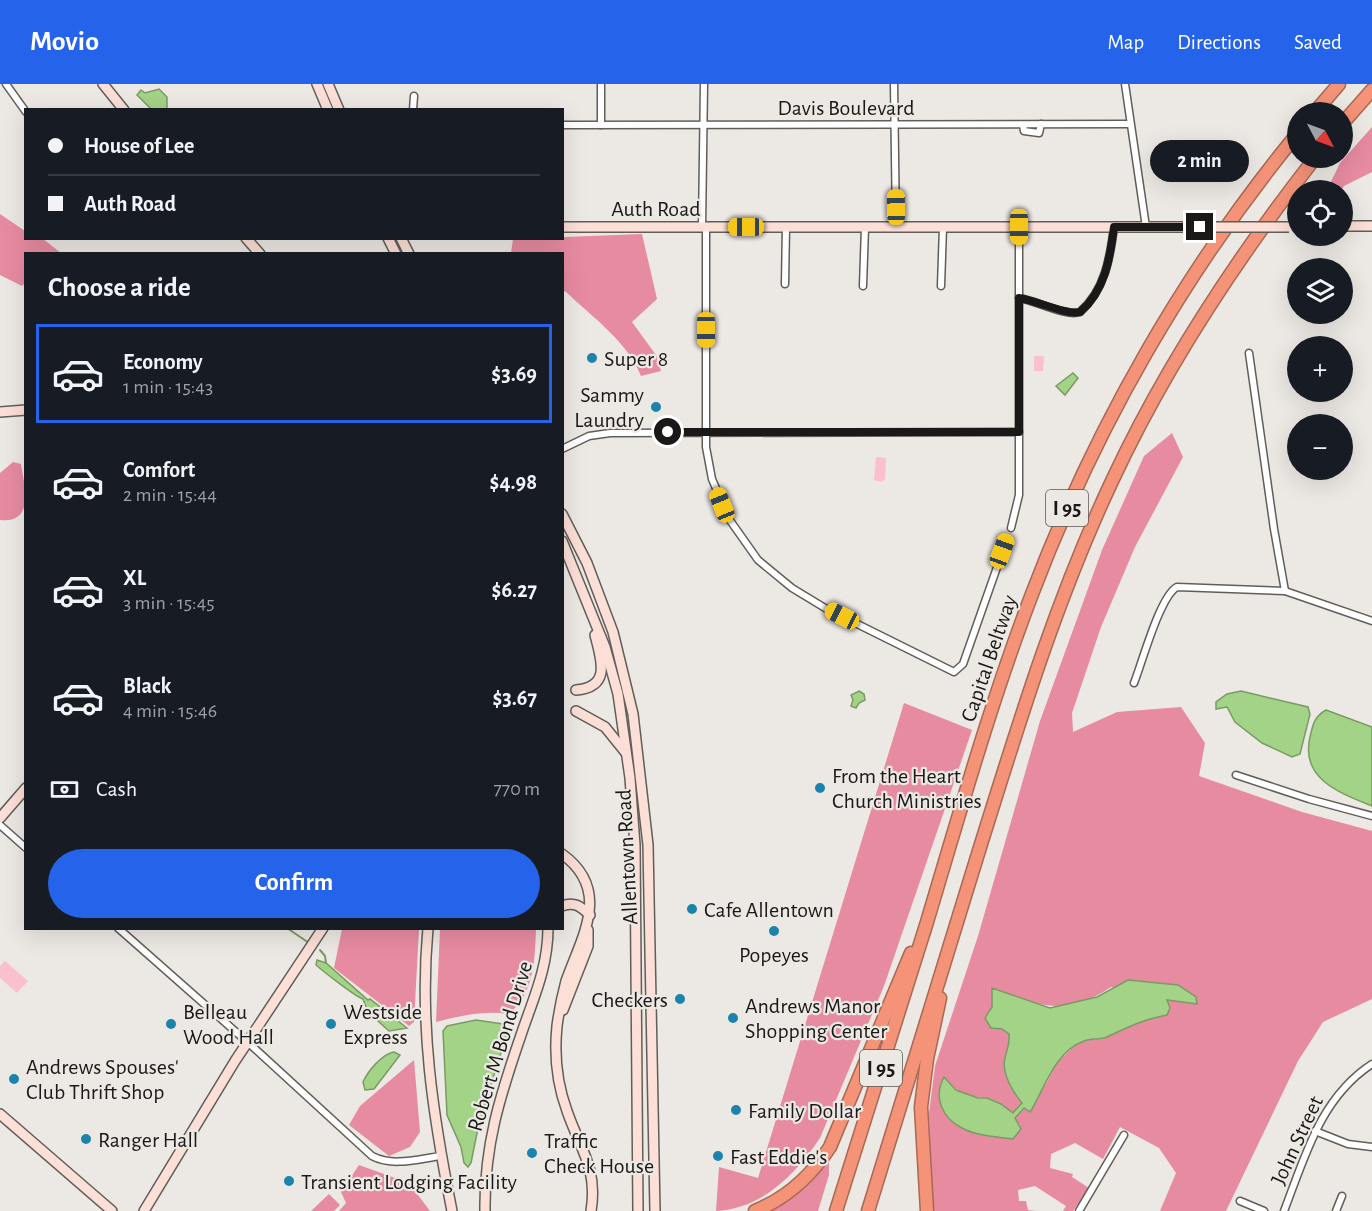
<!DOCTYPE html>
<meta charset="utf-8">
<style>
:root{--surface:#171b24;--page:#242831;--text:#f1f3f6;--muted:#9ea1a6;--line:#363941;--accent:#2563eb}
body{margin:0;font-family:"Alegreya Sans",sans-serif;background:var(--page);color:var(--text);height:100vh;display:flex;flex-direction:column;font-size:22px;white-space:nowrap}
*{box-sizing:border-box;margin:0}
p{font-size:20px;color:var(--muted)}
.icon{flex:none;width:33px;height:33px;fill:none;stroke:currentColor;stroke-width:2;stroke-linecap:round;stroke-linejoin:round}
.map{position:relative;flex:1;overflow:hidden}
.side{position:absolute;left:24px;top:168px;width:540px;height:678px;display:flex;flex-direction:column;background:var(--surface);border-radius:0px;box-shadow:0 6px 24px #0002}
.side>*{flex:none}
.top-card{position:absolute;left:24px;top:24px;width:540px;height:132px;border-radius:0px;box-shadow:0 6px 24px #0002;display:grid;align-content:center;height:132px;padding:0 24px;background:var(--surface)}
.needle{width:39px;rotate:131deg}
.fabs{position:absolute;left:1287px;top:18px;display:grid;gap:12px}
.fabs a{display:grid;place-items:center;width:66px;height:66px;border-radius:50%;background:var(--surface);box-shadow:0 6px 24px #0002;font-size:30px}
.end{position:absolute;width:27px;height:27px;margin:-14px;border:8px solid #1b1918;background:#fff;box-shadow:0 0 0 3px #fff}
.from{border-radius:50%}
.bubble{position:absolute;height:42px;border-radius:21px;background:var(--surface);box-shadow:0 6px 24px #0002;font-size:20px;font-weight:700;line-height:42px;text-align:center}
.car{position:absolute;width:18px;height:36px;margin:-18px -9px;border-radius:8px;box-shadow:0 0 4px 2px #0007;background:linear-gradient(#f5c518 24%,#345 0 40%,#f5c518 0 76%,#345 0 86%,#f5c518 0)}
.top-card b{display:flex;align-items:center;gap:21px;height:57px;font-size:22px}
.top-card b+b{border-top:2px solid var(--line)}
.top-card i{width:15px;height:15px;background:var(--text)}
ul{padding:0;list-style:none}
li{display:flex;align-items:center;gap:18px;height:99px;margin:0 12px 9px;padding:0 12px;border:3px solid transparent;border-radius:0px}
li div{flex:1}
li b{display:block;font-size:22px}
li em{font-style:normal;font-weight:700}
li.current{border-color:var(--accent)}
li>.icon{width:54px;height:54px;stroke-width:1.5}
h2{padding:0 24px;font-size:27px;line-height:72px}
.pay{display:flex;align-items:center;gap:15px;height:66px;padding:0 24px;font-size:22px}
.pay p{margin-inline-start:auto}
.cta{display:flex;gap:12px;margin-top:auto;padding:12px 24px}
.cta a{flex:1;height:69px;border-radius:36px;background:var(--accent);color:#fff;font-size:24px;font-weight:700;line-height:69px;text-align:center}
header{display:flex;align-items:center;gap:36px;box-sizing:border-box;height:84px;padding:0 30px;background:var(--accent);color:#fff}
header strong{font-size:28px}
nav{display:flex;gap:33px;margin-inline-start:auto;font-size:21px}
.map>svg:first-child{display:block}
</style>
<header>
<strong>Movio</strong>
<nav><a>Map</a><a>Directions</a><a>Saved</a></nav>
</header>
<div class="map">
<svg width="1372" height="1127" viewBox="0 0 1372 1127">
<rect width="100%" height="100%" fill="#ece8e3"/>
<g fill="#fac0cc">
<polygon points="1034,272 1044,272 1043,287 1034,287"/>
<polygon points="876,373 886,374 885,395 882,398 874,396"/>
<polygon points="5,877 28,897 17,909 0,894 0,882"/>
</g>
<g fill="#e78ba1" fill-rule="evenodd">
<polygon points="1372,43 1372,88 1344,102 1341,106 1327,106 1340,79"/>
<polygon points="0,130 25,147 26,154 43,155 61,169 26,170 25,199 22,202 0,191"/>
<path d="M642,150L657,215L632,238L656,271L661,287L641,292C627,257 592,233 565,207L563,209L562,170L511,169L513,155Z"/>
<path d="M1172,349L1183,373L1135,463L1101,543L1072,629L1073,648L1117,628L1181,623L1205,659L1199,692L1302,728L1372,747V915L1323,938L1298,977L1226,1127H1160L1176,1089L1159,1064L1120,1043L1103,1075L1075,1059L1051,1070L1050,1084L1073,1090L1072,1093L1089,1104L1073,1127H1063L1066,1122L1035,1102L1018,1106L1019,1117H1026L1028,1126L1036,1127H932L929,1029L935,982L978,852L1040,637L1102,466L1144,372ZM1111,903L1197,919L1166,916L1167,931L1142,935L1103,955L1085,956L1072,964L1056,980L1046,1000L1015,1035L1020,1041L1013,1055L962,1045L951,1000C962,1012 972,1012 987,1014C997,1016 1005,1023 1013,1029L1022,1019C1013,1009 1001,989 1005,974C1007,964 1010,961 1009,950L1002,945L991,944L985,934L992,923V904C1039,922 1065,934 1111,903Z"/>
<path d="M13,378L21,380C24,400 36,440 0,436V389Z"/>
<path d="M904,619L972,646L884,902L820,1054C796,1090 762,1125 716,1127L719,1083L758,1094Z"/>
<polygon points="342,845 419,845 414,938 409,942 334,884"/>
<path d="M440,845H536C535,874 534,912 508,930C483,926 460,932 436,938Z"/>
<polygon points="414,976 420,1048 410,1063 389,1072 349,1041 360,1022"/>
<polygon points="829,1073 829,1091 818,1127 765,1127"/>
<polygon points="359,1081 409,1099 430,1127 339,1127 346,1119 341,1108"/>
<polygon points="329,1110 340,1121 334,1127 311,1127"/>
</g>
<g fill="#a3d386" stroke="#7a9b65" stroke-width="1.5">
<polygon points="159,5 167,13 167,25 151,25 137,11 141,6 145,9"/>
<polygon points="1073,289 1078,294 1065,311 1056,302"/>
<polygon points="859,607 864,610 865,616 859,619 856,624 851,622 853,616 851,611"/>
<polygon points="1241,607 1308,623 1310,630 1300,670 1292,673 1262,659 1235,638 1227,623 1216,625 1216,618 1227,610"/>
<path d="M1326,626L1372,643V722C1340,709 1300,695 1310,653C1313,640 1314,633 1326,626Z"/>
<path d="M317,876L326,879L368,916L370,915L407,944L389,947L368,928L363,915C356,913 324,888 316,881Z"/>
<path d="M1128,896L1178,901L1196,913L1197,920L1167,916L1170,924L1167,931C1144,935 1128,943 1107,953C1100,956 1092,954 1084,957C1056,967 1045,1002 1032,1025L1030,1028L1024,1024L1015,1034L1021,1045L1013,1055C998,1053 976,1052 962,1044C942,1034 933,1013 944,993L956,1006L978,1014H987L1001,1020L1013,1029L1022,1019C1013,1008 1001,989 1005,974C1007,964 1010,961 1009,950L1002,945L991,944L985,934L992,923V904L1050,924L1097,913Z"/>
<polygon points="476,936 503,940 507,949 478,1044 471,1079 468,1083 464,1079 461,1063 447,1031 443,947 447,942"/>
<path d="M394,968L400,971L374,1005L365,1006L363,998C368,987 382,970 394,968Z"/>
</g>
<g fill="none" stroke-linecap="round" stroke-linejoin="round">
<g stroke="#7a9b65" stroke-width="2">
<polyline points="287,844 309,859"/>
<polyline points="320,866 325,872 326,879"/>
</g>
<g stroke="#615e5a" stroke-width="9">
<g id="street">
<polyline points="6,0 26,28"/>
<polyline points="894,0 896,143"/>
<polyline points="1125,0 1146,143"/>
<polyline points="413,26 414,12"/>
<polyline points="562,41 1130,40"/>
<polyline points="601,41 601,0"/>
<polyline points="1023,41 1024,47 1039,49 1041,40"/>
<polyline points="702,143 704,0"/>
<polyline points="706,143 706,363 712,395 729,435 758,476 792,504 825,524 954,588 963,580 1007,455"/>
<polyline points="785,200 786,143"/>
<polyline points="863,202 865,143"/>
<polyline points="941,202 943,143"/>
<path d="M1019,214C1035,216 1066,233 1080,228C1105,206 1110,174 1114,143"/>
<polyline points="1249,269 1274,445 1285,507"/>
<polyline points="562,365 589,352 610,349 1019,348"/>
<polyline points="1011,444 1019,411 1019,143"/>
<path d="M1134,599C1142,579 1160,512 1177,503L1285,507L1372,537"/>
<polyline points="1236,691 1309,715 1372,732"/>
<polyline points="0,741 26,764"/>
<path d="M118,844L253,963L372,1072C393,1083 418,1075 441,1072"/>
<polyline points="1315,1047 1348,1060 1372,1063"/>
<polyline points="1240,1117 1264,1127"/>
<polyline points="1079,1127 1124,1051"/>
<path d="M1284,1127C1305,1073 1320,1014 1372,980"/>
<polyline points="1336,1127 1342,1112"/>
</g>
</g>
<g stroke="#615e5a" stroke-width="12">
<g id="secondary">
<polyline points="103,0 124,26"/>
<polyline points="317,0 328,26"/>
<polyline points="328,0 339,26"/>
<polyline points="1342,142 1372,142"/>
<polyline points="562,143 1200,143"/>
<polyline points="246,154 260,170"/>
<polyline points="388,154 396,170"/>
<polyline points="401,154 409,170"/>
<polyline points="0,328 26,326"/>
<polyline points="562,430 587,479 613,548 633,630 648,761 655,1127"/>
<polyline points="562,457 605,563 618,610 630,694 635,761 638,1127"/>
<path d="M576,606C612,603 601,575 595,551"/>
<polyline points="576,627 605,643 626,669"/>
<polyline points="0,734 26,704"/>
<path d="M562,770C612,806 582,852 566,897C562,912 559,927 557,942C554,971 557,1000 567,1027C580,1065 598,1084 591,1127"/>
<path d="M562,822C575,817 581,823 590,831"/>
<path d="M428,844C419,941 433,1032 452,1127"/>
<polyline points="563,926 588,862 588,846"/>
<polyline points="0,1030 112,1127"/>
<polyline points="144,1127 235,977 323,844"/>
<path d="M485,1127C484,1062 500,1012 521,951C533,915 548,884 548,844"/>
</g>
</g>
<g stroke="#a86856" stroke-width="15">
<g id="highway">
<polyline points="1315,28 1339,0"/>
<polyline points="1342,40 1372,6"/>
<path d="M755,1127C787,1114 811,1092 830,1063L911,869"/>
<path d="M836,1127C866,1031 897,935 927,838C960,728 991,617 1032,510C1095,344 1185,186 1298,49"/>
<path d="M868,1127C904,1009 941,891 977,773C1017,645 1055,518 1112,397C1166,281 1237,174 1315,74"/>
<polyline points="927,1127 921,1023 927,975 940,914"/>
</g>
</g>
<use href="#street" stroke="#fff" stroke-width="6"/>
<use href="#secondary" stroke="#fcdfd6" stroke-width="9"/>
<use href="#highway" stroke="#f49377" stroke-width="12"/>
<g stroke="#615e5a" stroke-width="12" stroke-linecap="butt">
<polyline id="secondary-bridge" points="1200,143 1289,143"/>
</g>
<use href="#secondary-bridge" stroke="#fcdfd6" stroke-width="9"/>
</g>
<g fill="none" stroke-linecap="round" stroke-linejoin="round">
<path stroke="#1b1918" stroke-width="8" d="M668,348H1019V214C1035,216 1068,232 1080,228C1105,207 1110,174 1114,143H1200"/>
</g>
<g fill="#1c83ac" stroke="#ece8e3" stroke-width="2">
<circle cx="592" cy="274" r="6"/>
<circle cx="656" cy="323" r="6"/>
<circle cx="820" cy="704" r="6"/>
<circle cx="692" cy="825" r="6"/>
<circle cx="774" cy="847" r="6"/>
<circle cx="680" cy="915" r="6"/>
<circle cx="733" cy="934" r="6"/>
<circle cx="171" cy="940" r="6"/>
<circle cx="331" cy="940" r="6"/>
<circle cx="14" cy="995" r="6"/>
<circle cx="736" cy="1026" r="6"/>
<circle cx="86" cy="1055" r="6"/>
<circle cx="532" cy="1069" r="6"/>
<circle cx="718" cy="1072" r="6"/>
<circle cx="289" cy="1097" r="6"/>
</g>
<g text-anchor="middle" stroke-width="4.5" stroke-linejoin="round" paint-order="stroke">
<g fill="#ece8e3" stroke="#5a5755" stroke-width="1.5">
<rect x="1046" y="406" width="42" height="36" rx="4.5"/>
<rect x="860" y="966" width="42" height="36" rx="4.5"/>
</g>
<g font-size="21" font-weight="bold" fill="#1b1918">
<text x="1067" y="431">I 95</text>
<text x="881" y="991">I 95</text>
</g>
<g font-size="22" fill="#1b1918" stroke="#ece8e3">
<text x="846" y="31">Davis Boulevard</text>
<text x="656" y="132">Auth Road</text>
<text transform="translate(988 574) rotate(-71)" y="8">Capital Beltway</text>
<text transform="translate(626 773) rotate(-93)" y="8">Allentown Road</text>
<text transform="translate(499 962) rotate(-73)" y="8">Robert M Bond Drive</text>
<text transform="translate(1296 1056) rotate(-65)" y="8">John Street</text>
</g>
<g font-size="22" fill="#1b1918" stroke="#ece8e3" text-anchor="start">
<text x="604" y="282">Super 8</text>
<text x="644" y="318" text-anchor="end">Sammy<tspan x="644" dy="25">Laundry</tspan></text>
<text x="832" y="699">From the Heart<tspan x="832" dy="25">Church Ministries</tspan></text>
<text x="704" y="833">Cafe Allentown</text>
<text x="774" y="878" text-anchor="middle">Popeyes</text>
<text x="668" y="923" text-anchor="end">Checkers</text>
<text x="745" y="929">Andrews Manor<tspan x="745" dy="25">Shopping Center</tspan></text>
<text x="183" y="935">Belleau<tspan x="183" dy="25">Wood Hall</tspan></text>
<text x="343" y="935">Westside<tspan x="343" dy="25">Express</tspan></text>
<text x="26" y="990">Andrews Spouses'<tspan x="26" dy="25">Club Thrift Shop</tspan></text>
<text x="748" y="1034">Family Dollar</text>
<text x="98" y="1063">Ranger Hall</text>
<text x="544" y="1064">Traffic<tspan x="544" dy="25">Check House</tspan></text>
<text x="730" y="1080">Fast Eddie's</text>
<text x="301" y="1105">Transient Lodging Facility</text>
</g>
</g>
</svg>
<div class="fabs">
<a><svg class="needle" viewBox="-14 -14 28 28"><path d="M0-13l5 13h-10z" fill="#e53935"/><path d="M0 13l5-13h-10z" fill="#9ea1a6"/></svg></a>
<a><svg class="icon" aria-label="locate" viewBox="0 0 24 24"><circle cx="12" cy="12" r="6"/><path d="M12 2v4M12 18v4M2 12h4M18 12h4"/></svg></a>
<a><svg class="icon" aria-label="layers" viewBox="0 0 24 24"><path d="M12 4l9 5-9 5-9-5zM3 14l9 5 9-5"/></svg></a>
<a>+</a>
<a>−</a>
</div>
<i class="end from" style="left:668px;top:348px"></i>
<i class="end" style="left:1200px;top:143px"></i>
<div class="bubble" style="left:1150px;top:56px;width:99px">2 min</div>
<i class="car" style="left:896px;top:123px;rotate:359deg"></i>
<i class="car" style="left:746px;top:143px;rotate:270deg"></i>
<i class="car" style="left:1019px;top:143px;rotate:180deg"></i>
<i class="car" style="left:706px;top:246px;rotate:180deg"></i>
<i class="car" style="left:722px;top:421px;rotate:338deg"></i>
<i class="car" style="left:1002px;top:467px;rotate:20deg"></i>
<i class="car" style="left:842px;top:532px;rotate:297deg"></i>
<div class="top-card">
<b><i class="from"></i>House of Lee</b>
<b><i></i>Auth Road</b>
</div>
<section class="side">
<h2>Choose a ride</h2>
<ul>
<li class="current"><svg class="icon" aria-label="car" viewBox="0 0 24 24"><path d="M5 17H2v-5l4-1 3-4h7l3 4 3 1v5h-3M9 17h6M6 11h13"/><circle cx="7" cy="17" r="2"/><circle cx="17" cy="17" r="2"/></svg><div><b>Economy</b><p>1 min · 15:43</p></div><em>$3.69</em></li>
<li><svg class="icon" aria-label="car" viewBox="0 0 24 24"><path d="M5 17H2v-5l4-1 3-4h7l3 4 3 1v5h-3M9 17h6M6 11h13"/><circle cx="7" cy="17" r="2"/><circle cx="17" cy="17" r="2"/></svg><div><b>Comfort</b><p>2 min · 15:44</p></div><em>$4.98</em></li>
<li><svg class="icon" aria-label="car" viewBox="0 0 24 24"><path d="M5 17H2v-5l4-1 3-4h7l3 4 3 1v5h-3M9 17h6M6 11h13"/><circle cx="7" cy="17" r="2"/><circle cx="17" cy="17" r="2"/></svg><div><b>XL</b><p>3 min · 15:45</p></div><em>$6.27</em></li>
<li><svg class="icon" aria-label="car" viewBox="0 0 24 24"><path d="M5 17H2v-5l4-1 3-4h7l3 4 3 1v5h-3M9 17h6M6 11h13"/><circle cx="7" cy="17" r="2"/><circle cx="17" cy="17" r="2"/></svg><div><b>Black</b><p>4 min · 15:46</p></div><em>$3.67</em></li>
</ul>
<div class="pay"><svg class="icon" aria-label="cash" viewBox="0 0 24 24"><path d="M3 7h18v10H3z"/><circle cx="12" cy="12" r="2"/></svg>Cash<p>770 m</p></div>
<div class="cta"><a>Confirm</a></div>
</section>
</div>
